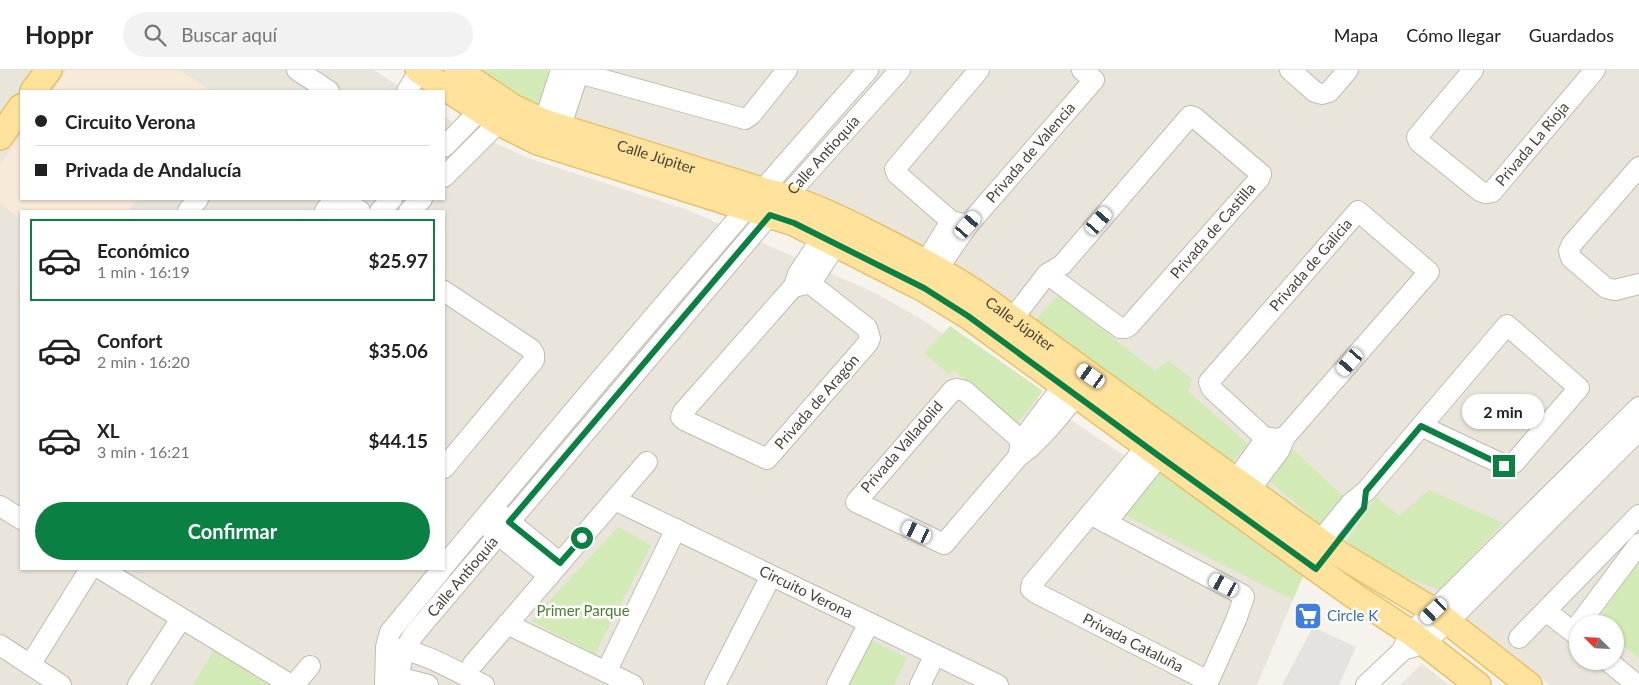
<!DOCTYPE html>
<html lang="es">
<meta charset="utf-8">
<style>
:root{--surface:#fff;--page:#f2f2f2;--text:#222;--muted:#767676;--line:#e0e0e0;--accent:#0b8043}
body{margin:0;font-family:Lato,sans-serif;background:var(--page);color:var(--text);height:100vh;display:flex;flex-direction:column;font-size:19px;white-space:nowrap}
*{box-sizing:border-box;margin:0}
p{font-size:16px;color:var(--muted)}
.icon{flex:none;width:28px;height:28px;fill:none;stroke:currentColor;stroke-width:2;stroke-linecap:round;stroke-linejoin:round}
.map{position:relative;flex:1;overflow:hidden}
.details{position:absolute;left:20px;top:140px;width:425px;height:360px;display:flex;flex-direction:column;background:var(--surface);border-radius:0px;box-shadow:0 1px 4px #0004}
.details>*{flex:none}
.hud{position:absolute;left:20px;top:20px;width:425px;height:110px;border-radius:0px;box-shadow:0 1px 4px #0004;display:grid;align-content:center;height:110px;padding:0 15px;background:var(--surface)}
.needle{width:32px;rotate:294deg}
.controls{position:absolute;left:1569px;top:545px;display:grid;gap:10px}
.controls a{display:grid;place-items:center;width:55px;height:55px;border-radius:50%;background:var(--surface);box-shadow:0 1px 4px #0004;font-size:25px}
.end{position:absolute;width:22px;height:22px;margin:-11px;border:6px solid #0b8043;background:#fff;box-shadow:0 0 0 2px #fff}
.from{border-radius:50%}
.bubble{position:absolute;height:35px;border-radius:18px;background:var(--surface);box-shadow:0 1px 4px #0004;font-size:16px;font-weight:700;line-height:35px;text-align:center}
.car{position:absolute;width:15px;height:30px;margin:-15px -8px;border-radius:6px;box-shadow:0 0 4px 1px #0007;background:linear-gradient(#fff 24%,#345 0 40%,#fff 0 76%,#345 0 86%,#fff 0)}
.hud b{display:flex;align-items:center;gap:18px;height:48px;font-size:19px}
.hud b+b{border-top:1px solid var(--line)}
.hud i{width:12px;height:12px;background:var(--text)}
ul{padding:9px 0 0;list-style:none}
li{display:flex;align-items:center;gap:15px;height:82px;margin:0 10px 8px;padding:0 5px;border:2px solid transparent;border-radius:0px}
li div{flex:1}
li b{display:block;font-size:19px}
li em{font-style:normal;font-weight:700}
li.on{border-color:var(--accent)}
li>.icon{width:45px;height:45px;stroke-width:1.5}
.action{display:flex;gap:10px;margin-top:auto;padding:10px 15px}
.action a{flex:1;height:58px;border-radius:30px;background:var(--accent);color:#fff;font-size:20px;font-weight:700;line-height:58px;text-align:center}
header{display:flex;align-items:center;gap:30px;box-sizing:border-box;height:70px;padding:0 25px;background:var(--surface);border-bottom:1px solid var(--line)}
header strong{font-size:24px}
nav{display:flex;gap:28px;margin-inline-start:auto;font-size:18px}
.search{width:350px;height:45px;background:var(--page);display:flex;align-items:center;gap:12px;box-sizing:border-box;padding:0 18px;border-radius:28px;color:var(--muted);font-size:19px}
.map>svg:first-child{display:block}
</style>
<header>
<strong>Hoppr</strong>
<div class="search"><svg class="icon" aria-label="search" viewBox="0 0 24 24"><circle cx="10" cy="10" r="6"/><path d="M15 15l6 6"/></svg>Buscar aquí</div>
<nav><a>Mapa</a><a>Cómo llegar</a><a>Guardados</a></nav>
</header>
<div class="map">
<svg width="1639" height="615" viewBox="0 0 1639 615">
<rect width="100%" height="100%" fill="#f6f3ec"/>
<g fill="#eae5da" fill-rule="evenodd">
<path d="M0,0H374L406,21H21V129H444V46L458,56L528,88L688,140L873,222L918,247L1303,506L1257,615H0ZM21,141H444V499H21Z"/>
<path d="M481,0H1639V615H1550L1481,561L1386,500L973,214L618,73ZM1578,554H1615V591H1578Z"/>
<polygon points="1422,594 1449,615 1400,615"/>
</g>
<g fill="#f7ead8">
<polygon points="67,0 179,0 212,21 52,21"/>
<polygon points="21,65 21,129 138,129 128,141 21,141 21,150 0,133 0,94"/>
</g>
<g fill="#d2eab5">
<polygon points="481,0 547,0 548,3 539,37"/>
<polygon points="1058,225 1155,301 1168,290 1192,309 1188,321 1248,374 1232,393 1033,253"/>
<polygon points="950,256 1043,321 1015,356 955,301 948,304 924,283"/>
<polygon points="1290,377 1344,427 1321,455 1267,409"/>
<polygon points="1158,401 1303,506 1293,530 1123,444"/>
<polygon points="1429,420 1503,453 1440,520 1386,500 1347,471 1376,427 1399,446"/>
<polygon points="618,457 651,475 595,584 531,551"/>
<polygon points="1637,491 1639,492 1639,588 1615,570 1615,554 1595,554"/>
<polygon points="866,568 907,588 894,615 845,615"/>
<polygon points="216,577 274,615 193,615"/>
</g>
<polygon fill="#e5e3e0" points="1313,557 1356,577 1339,615 1282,615"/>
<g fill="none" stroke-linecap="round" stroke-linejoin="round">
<g stroke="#c2bbae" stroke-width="22">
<g id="minor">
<polyline points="297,0 329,21"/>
<polyline points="568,0 745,49 751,45 787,0"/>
<polyline points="1290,0 1315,22 1322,24 1329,22 1348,0"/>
<path id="s1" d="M1473,0L1417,67L1419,72L1480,121L1485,123L1492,122L1595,0"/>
<polyline points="407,21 420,0"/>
<polyline points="540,65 561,0"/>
<polyline points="556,71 578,4"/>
<polyline points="444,77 490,30"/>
<polyline points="1639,97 1572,174 1569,181 1571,188 1606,218 1615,220 1639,214"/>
<polyline points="444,107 508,43"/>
<polyline points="341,129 360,141"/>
<polyline points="188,141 198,129"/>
<polyline points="325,141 335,129"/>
<polyline points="380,141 392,129"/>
<polyline points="409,141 422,129"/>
<polyline points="968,155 951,151 897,104 895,99 979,0"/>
<polyline points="798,204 867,258 870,268 868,273 767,389 684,350 681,347 683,342 794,216 798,204 830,155"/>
<polyline points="918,205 951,151"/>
<path id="s2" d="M929,211L968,155L1094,10L1082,0"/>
<polyline points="798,216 811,213 844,162"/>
<polyline points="444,221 531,279 534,284 534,290 444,398"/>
<polyline points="1004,260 1047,204 1062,195 1190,46 1194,47 1261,104 1259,109 1129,256 1125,258 1120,258 1047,204"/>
<path d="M1030,378L965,321L957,319L953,320L856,432L944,474L1018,387C1045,367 1064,340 1085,314"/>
<polyline points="1019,383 1021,371 1072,304"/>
<polyline points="1228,421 1261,375 1264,367"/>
<path id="s3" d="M615,430L998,615"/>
<polyline points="1241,431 1279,381 1285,367 1429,202 1358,141 1209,312 1212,319 1264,367 1276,369 1285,367"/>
<polyline points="0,436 21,449"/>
<polyline points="500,444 560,493"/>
<polyline points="1090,444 1243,525 1244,527 1236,550 1210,608 1204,609 1036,523 1031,519 1032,514 1156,365"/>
<polyline points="1106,453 1169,374"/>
<polyline points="489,457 549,506"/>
<polyline points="1312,481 1351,433 1366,421 1507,255 1579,318 1514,393 1504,395 1421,356"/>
<path d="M444,496C583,329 723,163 868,0"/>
<polyline points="101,499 291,615"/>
<polyline points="1546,541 1578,566"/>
<polyline points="507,554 633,615"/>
<polyline points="1579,554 1639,474"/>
<polyline points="1519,568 1639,445"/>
<polyline points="0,575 61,615"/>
<path d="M392,578C419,579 459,603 484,615"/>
<polyline points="1410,578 1423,573 1448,552 1639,360"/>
<polyline points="1608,591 1637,615"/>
<polyline points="473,594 647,392"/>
<polyline points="30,595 90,499"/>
<polyline points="606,602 676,459"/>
<polyline points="387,608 409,610 428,615"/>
<polyline points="138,615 181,549"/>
<polyline points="294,615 310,596"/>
<polyline points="385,615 386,577 390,562 442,499"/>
<path id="s4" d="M399,615C399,595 403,578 416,562L761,155L900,0"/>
<polyline points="715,615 771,506"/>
<polyline points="837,615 869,553"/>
<polyline points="920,615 935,585"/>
<polyline points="1366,615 1401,582 1411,563 1639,337"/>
</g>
</g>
<g stroke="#e6c16a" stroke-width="28">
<g id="major">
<polyline points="418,0 498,52 538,72 794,153 924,219 968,246 1234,440 1353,525 1411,563 1478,615"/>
<path id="s5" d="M457,0L513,37L544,52L761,120C802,130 838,147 875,166C909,183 942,201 975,222L1331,479L1434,541L1529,615"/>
<polyline points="33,21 49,0"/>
<polyline points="0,67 21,37"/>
</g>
</g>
<use href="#minor" stroke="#fff" stroke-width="20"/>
<use href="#major" stroke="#ffe39c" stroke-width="25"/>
</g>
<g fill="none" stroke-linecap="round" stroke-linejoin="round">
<polyline stroke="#0b8043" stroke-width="6" points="582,468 560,493 509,452 770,145 794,153 924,218 968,246 1159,386 1316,499 1364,438 1366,421 1421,356 1504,396"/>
</g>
<defs>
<g id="supermarket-square" transform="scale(1.4375)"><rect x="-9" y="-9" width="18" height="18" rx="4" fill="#3f7fe0" stroke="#fff"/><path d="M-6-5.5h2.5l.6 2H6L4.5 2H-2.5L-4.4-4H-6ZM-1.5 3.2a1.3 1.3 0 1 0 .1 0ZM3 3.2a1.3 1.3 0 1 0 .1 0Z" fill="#fff"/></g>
</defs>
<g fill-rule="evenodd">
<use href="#supermarket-square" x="1308" y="546"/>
</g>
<g text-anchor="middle" stroke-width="5" stroke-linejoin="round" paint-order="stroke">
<g font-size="15" fill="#4b4439" stroke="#fff">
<text dy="5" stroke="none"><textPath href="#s1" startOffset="246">Privada La Rioja</textPath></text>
<text dy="5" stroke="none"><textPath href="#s2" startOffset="164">Privada de Valencia</textPath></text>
<text dy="5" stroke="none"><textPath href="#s4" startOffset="684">Calle Antioquía</textPath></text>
<text dy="5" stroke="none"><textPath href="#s5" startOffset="219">Calle Júpiter</textPath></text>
<text transform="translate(1213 161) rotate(-49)" y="5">Privada de Castilla</text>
<text transform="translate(1311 195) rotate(-49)" y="5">Privada de Galicia</text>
<text dy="5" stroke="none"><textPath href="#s5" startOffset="622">Calle Júpiter</textPath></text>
<text transform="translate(817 332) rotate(-49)" y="5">Privada de Aragón</text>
<text transform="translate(902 377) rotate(-49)" y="5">Privada Valladolid</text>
<text dy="5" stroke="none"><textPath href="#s4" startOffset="129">Calle Antioquía</textPath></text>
<text dy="5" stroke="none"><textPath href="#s3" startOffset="212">Circuito Verona</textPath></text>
<text transform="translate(1133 573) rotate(27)" y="5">Privada Cataluña</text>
</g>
<g font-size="15" fill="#4a7f2a" stroke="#fff">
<text x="583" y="546">Primer Parque</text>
</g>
<g font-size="15" fill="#366cbe" stroke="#fff" text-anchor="start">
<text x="1327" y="551">Circle K</text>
</g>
</g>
</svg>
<div class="controls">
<a><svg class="needle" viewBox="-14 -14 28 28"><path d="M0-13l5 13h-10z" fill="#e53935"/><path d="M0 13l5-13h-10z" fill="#767676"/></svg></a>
</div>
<i class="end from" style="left:582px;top:468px"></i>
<i class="end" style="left:1504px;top:396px"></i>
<div class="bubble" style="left:1462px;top:324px;width:82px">2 min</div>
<i class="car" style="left:1099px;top:151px;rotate:41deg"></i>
<i class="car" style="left:968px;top:155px;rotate:41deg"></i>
<i class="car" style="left:1350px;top:292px;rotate:221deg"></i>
<i class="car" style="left:1091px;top:306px;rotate:305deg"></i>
<i class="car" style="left:917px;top:462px;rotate:296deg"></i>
<i class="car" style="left:1224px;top:515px;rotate:298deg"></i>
<i class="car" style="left:1434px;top:541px;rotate:227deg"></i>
<div class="hud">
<b><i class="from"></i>Circuito Verona</b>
<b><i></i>Privada de Andalucía</b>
</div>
<section class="details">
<ul>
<li class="on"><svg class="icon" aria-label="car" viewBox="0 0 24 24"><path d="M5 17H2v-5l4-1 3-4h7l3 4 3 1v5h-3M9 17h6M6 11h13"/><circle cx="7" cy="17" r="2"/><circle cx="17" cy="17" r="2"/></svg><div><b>Económico</b><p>1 min · 16:19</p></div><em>$25.97</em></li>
<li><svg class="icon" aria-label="car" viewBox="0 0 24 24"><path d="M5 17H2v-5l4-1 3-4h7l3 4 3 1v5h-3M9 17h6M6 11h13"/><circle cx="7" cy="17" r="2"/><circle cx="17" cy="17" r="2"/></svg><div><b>Confort</b><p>2 min · 16:20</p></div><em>$35.06</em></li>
<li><svg class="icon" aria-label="car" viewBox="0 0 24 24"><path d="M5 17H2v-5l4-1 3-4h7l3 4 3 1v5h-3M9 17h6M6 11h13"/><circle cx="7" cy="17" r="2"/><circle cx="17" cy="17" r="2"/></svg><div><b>XL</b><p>3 min · 16:21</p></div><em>$44.15</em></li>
</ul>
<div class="action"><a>Confirmar</a></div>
</section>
</div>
